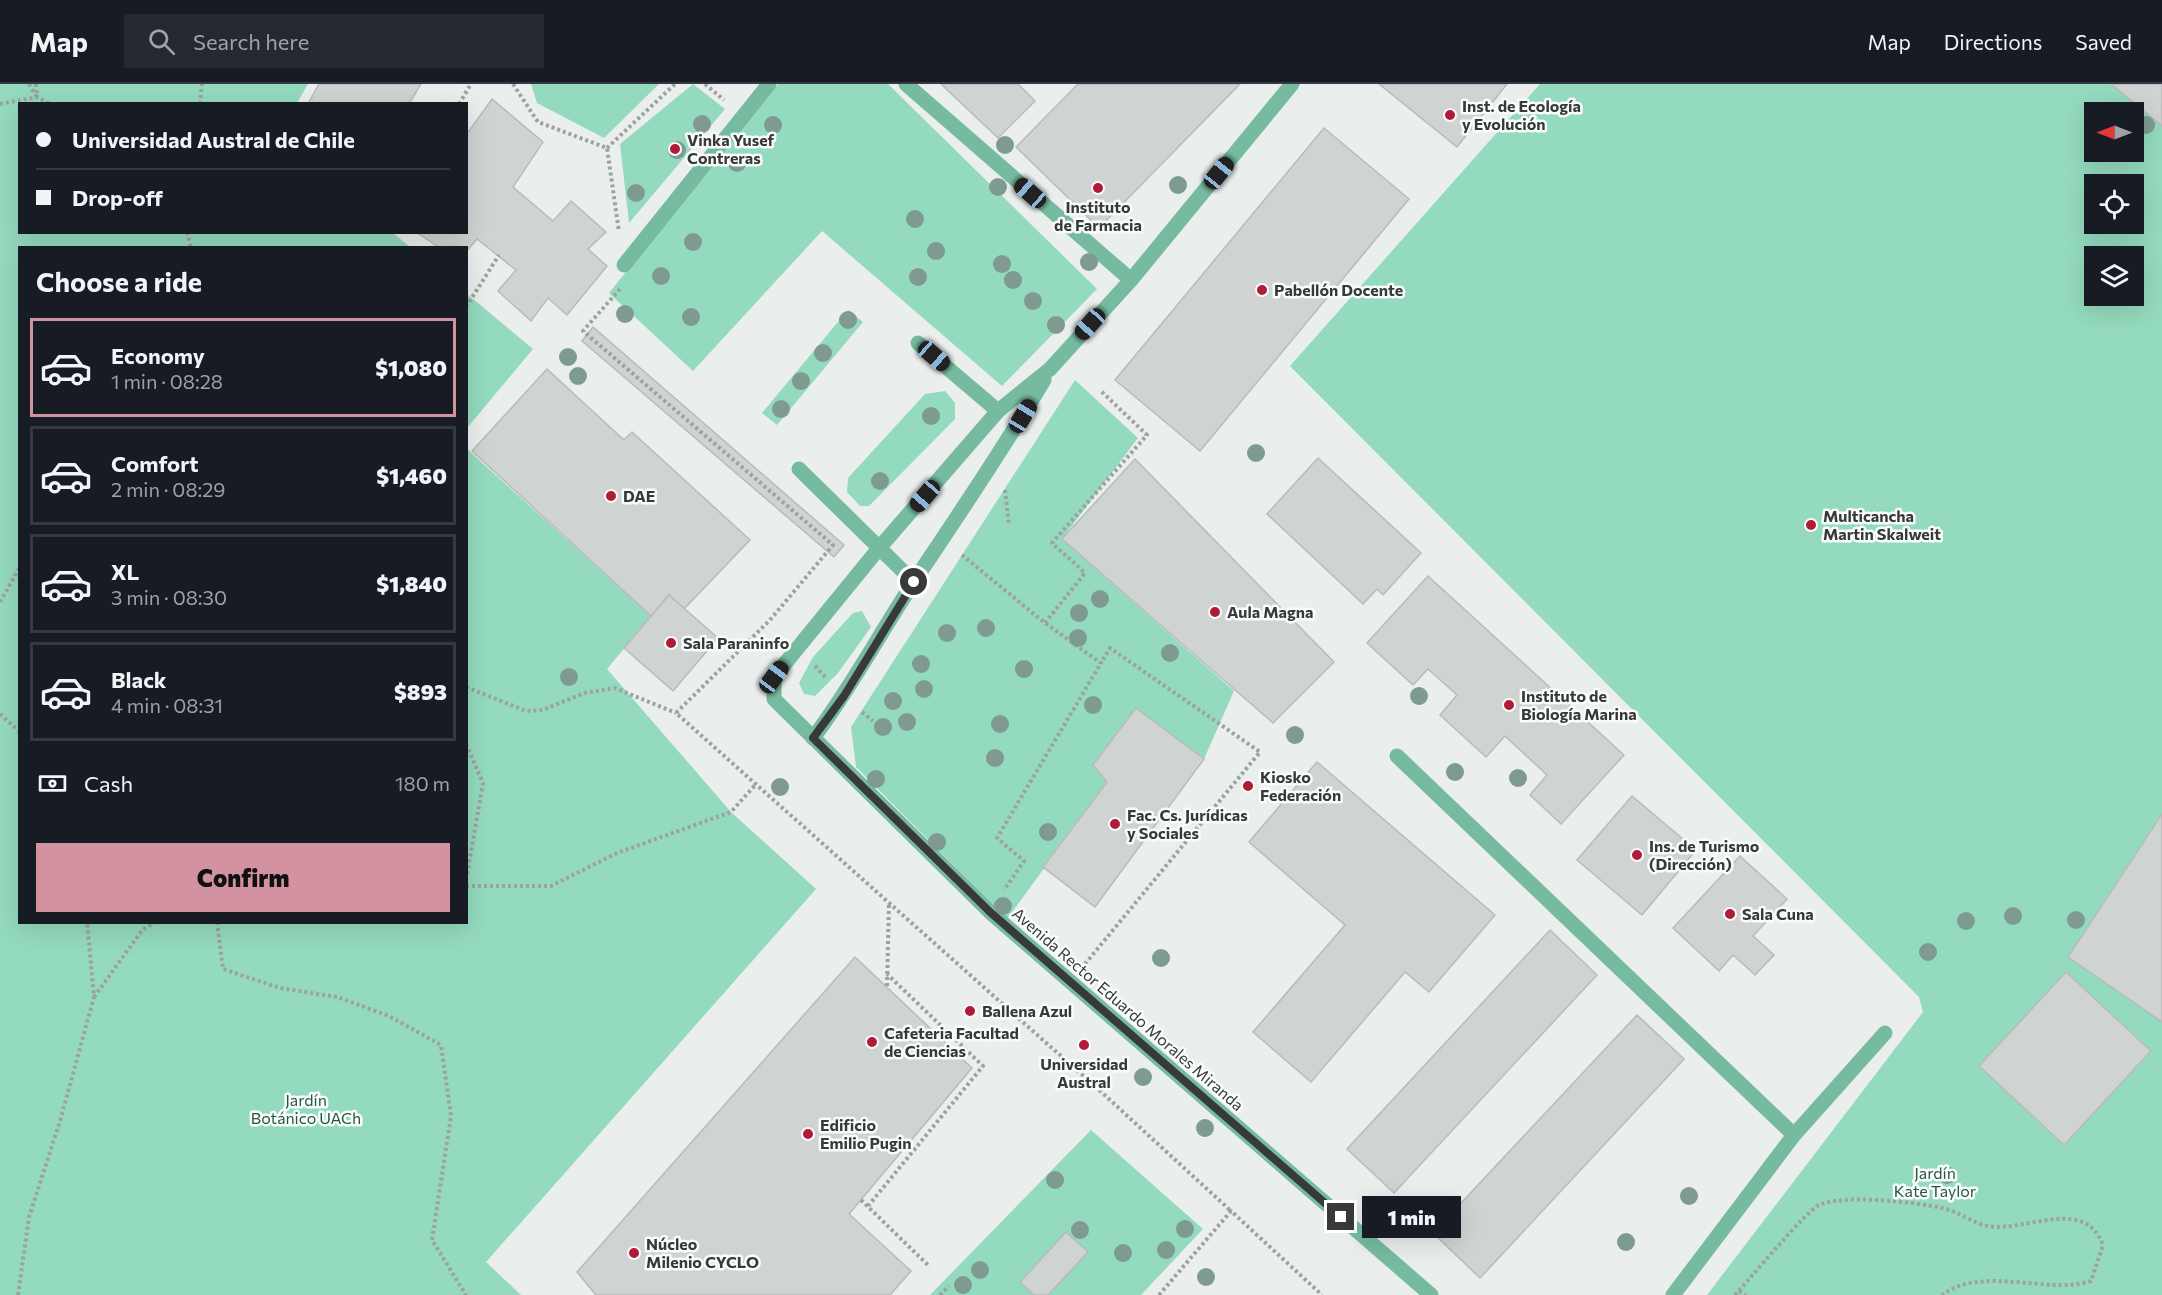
<!DOCTYPE html>
<meta charset="utf-8">
<style>
:root{--surface:#171b24;--page:#242831;--text:#f1f3f6;--muted:#9ea1a6;--line:#363941;--accent:#d392a0}
body{margin:0;font-family:Commissioner,sans-serif;background:var(--page);color:var(--text);height:100vh;display:flex;flex-direction:column;font-size:22px;white-space:nowrap}
*{box-sizing:border-box;margin:0}
p{font-size:20px;color:var(--muted)}
.icon{flex:none;width:33px;height:33px;fill:none;stroke:currentColor;stroke-width:2;stroke-linecap:round;stroke-linejoin:round}
.map{position:relative;flex:1;overflow:hidden}
.panel{position:absolute;left:18px;top:162px;width:450px;height:678px;display:flex;flex-direction:column;background:var(--surface);border-radius:0px;box-shadow:0 6px 24px #0002}
.panel>*{flex:none}
.banner{position:absolute;left:18px;top:18px;width:450px;height:132px;border-radius:0px;box-shadow:0 6px 24px #0002;display:grid;align-content:center;height:132px;padding:0 18px;background:var(--surface)}
.needle{width:39px;rotate:270deg}
.fabs{position:absolute;left:2084px;top:18px;display:grid;gap:12px}
.fabs a{display:grid;place-items:center;width:60px;height:60px;border-radius:0px;background:var(--surface);box-shadow:0 6px 24px #0002;font-size:30px}
.end{position:absolute;width:27px;height:27px;margin:-14px;border:8px solid #383a39;background:#fff;box-shadow:0 0 0 3px #fff}
.from{border-radius:50%}
.bubble{position:absolute;height:42px;border-radius:0px;background:var(--surface);box-shadow:0 6px 24px #0002;font-size:20px;font-weight:800;line-height:42px;text-align:center}
.car{position:absolute;width:18px;height:36px;margin:-18px -9px;border-radius:8px;box-shadow:0 0 4px 2px #0007;background:linear-gradient(#222 24%,#8ab4d8 0 40%,#222 0 76%,#8ab4d8 0 86%,#222 0)}
.banner b{display:flex;align-items:center;gap:21px;height:57px;font-size:22px}
.banner b+b{border-top:2px solid var(--line)}
.banner i{width:15px;height:15px;background:var(--text)}
ul{padding:0;list-style:none}
li{display:flex;align-items:center;gap:18px;height:99px;margin:0 12px 9px;padding:0 6px;border:3px solid var(--line);border-radius:0px}
li div{flex:1}
li b{display:block;font-size:22px}
li em{font-style:normal;font-weight:800}
li.active{border-color:var(--accent)}
li>.icon{width:54px;height:54px;stroke-width:1.5}
h2{padding:0 18px;font-size:27px;line-height:72px}
.pay{display:flex;align-items:center;gap:15px;height:66px;padding:0 18px;font-size:22px}
.pay p{margin-inline-start:auto}
.action{display:flex;gap:12px;margin-top:auto;padding:12px 18px}
.action a{flex:1;height:69px;border-radius:0px;background:var(--accent);color:#111;font-size:24px;font-weight:800;line-height:69px;text-align:center}
header{display:flex;align-items:center;gap:36px;box-sizing:border-box;height:84px;padding:0 30px;background:var(--surface);border-bottom:2px solid var(--line)}
header strong{font-size:28px}
nav{display:flex;gap:33px;margin-inline-start:auto;font-size:21px}
.search{width:420px;height:54px;background:var(--page);display:flex;align-items:center;gap:15px;box-sizing:border-box;padding:0 21px;border-radius:0px;color:var(--muted);font-size:22px}
.map>svg:first-child{display:block}
</style>
<header>
<strong>Map</strong>
<div class="search"><svg class="icon" aria-label="search" viewBox="0 0 24 24"><circle cx="10" cy="10" r="6"/><path d="M15 15l6 6"/></svg>Search here</div>
<nav><a>Map</a><a>Directions</a><a>Saved</a></nav>
</header>
<div class="map">
<svg width="2162" height="1211" viewBox="0 0 2162 1211">
<rect width="100%" height="100%" fill="#eaefed"/>
<g fill="#94dabe" fill-rule="evenodd">
<polygon points="0,0 308,0 297,19 20,20 20,148 392,148 410,163 20,164 20,838 466,838 467,365 651,532 607,585 731,728 816,805 486,1178 521,1211 0,1211"/>
<polygon points="531,0 659,0 604,54 537,19"/>
<polygon points="693,0 725,25 629,139 620,60"/>
<polygon points="778,0 888,0 1097,205 1002,302 822,147 693,287 609,209"/>
<path d="M1540,0H2162V1211H1707L1923,928L1919,913L1290,282ZM2094,28H2133V68H2094ZM2094,100H2133V140H2094ZM2094,172H2133V212H2094Z"/>
<polygon points="467,210 533,265 467,344"/>
<polygon points="848,226 863,238 777,341 762,329"/>
<polygon points="1075,296 1138,354 1062,455 1234,607 1204,675 1136,624 1093,681 1107,698 1007,835 856,683 851,643"/>
<polygon points="945,307 955,319 955,335 869,422 860,422 847,408 848,394 925,310"/>
<polygon points="862,527 871,543 838,589 815,612 804,610 799,599 813,573 853,529"/>
<polygon points="1091,1046 1203,1145 1141,1211 930,1211"/>
</g>
<g fill="#cfd3d1" stroke="#b7bbba" stroke-width="1.5">
<polygon points="319,0 421,0 409,20 308,20"/>
<polygon points="941,0 1018,0 1035,17 998,54"/>
<polygon points="1078,0 1240,0 1099,144 1016,63"/>
<polygon points="1379,0 1507,0 1457,63"/>
<polygon points="2111,0 2162,0 2162,42"/>
<polygon points="492,15 543,58 513,103 553,137 571,117 606,148 588,165 607,182 567,231 548,214 531,237 498,207 516,186 477,155 466,168 466,164 440,164 416,148 466,148 466,51"/>
<polygon points="1324,44 1409,115 1200,367 1115,296"/>
<polygon points="593,243 844,461 834,473 582,257"/>
<polygon points="547,285 624,356 632,348 750,456 684,525 669,511 651,532 472,367"/>
<polygon points="1318,374 1421,469 1383,511 1377,505 1363,520 1267,430"/>
<polygon points="1135,375 1334,578 1273,639 1062,455"/>
<polygon points="1428,492 1624,671 1561,740 1530,711 1547,691 1505,652 1486,673 1440,631 1457,611 1428,585 1413,601 1367,559"/>
<polygon points="669,511 718,554 673,607 624,564"/>
<polygon points="1136,624 1204,675 1095,823 1043,783 1107,698 1093,681"/>
<polygon points="1317,678 1495,831 1429,908 1405,888 1311,998 1253,948 1345,841 1249,758"/>
<polygon points="1632,712 1696,766 1642,831 1577,776"/>
<polygon points="2162,730 2162,938 2068,873"/>
<polygon points="1740,772 1787,815 1753,852 1774,871 1755,891 1733,871 1719,887 1673,844"/>
<polygon points="1550,846 1597,891 1394,1109 1347,1065"/>
<polygon points="855,873 972,984 849,1130 911,1187 890,1211 596,1211 577,1188"/>
<polygon points="2066,888 2151,967 2064,1061 1979,982"/>
<polygon points="1637,931 1684,975 1480,1194 1433,1149"/>
<polygon points="1066,1148 1088,1168 1048,1211 1034,1211 1020,1198"/>
</g>
<g fill="none" stroke-linecap="round" stroke-linejoin="round">
<g stroke="#9da19f" stroke-width="4" stroke-dasharray="3 3" stroke-linecap="butt">
<polyline points="29,0 37,13"/>
<polyline points="36,0 37,12"/>
<polyline points="513,0 538,38 607,64 619,148"/>
<polyline points="705,0 724,16"/>
<polyline points="0,20 37,13 50,20"/>
<polyline points="200,20 202,0"/>
<polyline points="459,20 471,0"/>
<polyline points="607,64 675,0"/>
<polyline points="187,148 191,164"/>
<polyline points="620,205 583,247 833,461 770,536 676,629 1098,1005 1231,1127"/>
<polyline points="466,223 499,171"/>
<polyline points="1005,406 1009,441"/>
<polyline points="962,471 1045,539 1101,579 997,754 1024,777 1004,806"/>
<polyline points="0,518 20,483"/>
<polyline points="1045,539 1085,489 1052,459 1147,351 1101,307"/>
<polyline points="815,582 826,594"/>
<polyline points="466,603 526,627 543,626 584,609 615,604 676,629"/>
<polyline points="862,628 873,637"/>
<polyline points="0,630 20,648"/>
<polyline points="466,660 483,699 466,796"/>
<polyline points="466,802 551,802 617,769 731,728 756,700"/>
<polyline points="217,838 223,885 280,904 337,913 389,932 441,961 451,1032 432,1156 466,1211"/>
<polyline points="1085,880 1260,668 1110,564 1101,579"/>
<polyline points="887,902 889,819"/>
<polyline points="94,913 143,845 156,838"/>
<polyline points="861,1116 930,1183"/>
<polyline points="868,1122 983,982 887,890"/>
<polyline points="1739,1207 1746,1211"/>
<polyline points="18,1211 29,1133 60,1037 94,913 87,838"/>
<polyline points="940,1211 949,1202"/>
<polyline points="1159,1211 1231,1127 1322,1211"/>
<path d="M1735,1211C1749,1196 1807,1126 1819,1121C1843,1110 1915,1118 1942,1124C1958,1127 1972,1139 1988,1142C2025,1149 2084,1111 2103,1161L2091,1197C2048,1211 1982,1181 1942,1211"/>
</g>
<g stroke="#76bba0" stroke-width="15">
<polyline points="906,0 1131,196"/>
<polyline points="1292,0 1131,196 1050,285 998,327 880,463 774,593 774,615 990,828 1431,1211"/>
<polyline points="624,181 769,0"/>
<polyline points="918,259 998,327"/>
<polyline points="799,385 914,498"/>
<path d="M813,654C851,604 880,549 915,496C959,430 1004,364 1044,296"/>
<polyline points="1397,672 1794,1051"/>
<polyline points="1673,1211 1794,1051 1885,949"/>
</g>
</g>
<g fill="#7f9b91">
<circle cx="702" cy="40" r="9"/>
<circle cx="773" cy="41" r="9"/>
<circle cx="2146" cy="41" r="9"/>
<circle cx="1005" cy="61" r="9"/>
<circle cx="677" cy="66" r="9"/>
<circle cx="737" cy="79" r="9"/>
<circle cx="1178" cy="101" r="9"/>
<circle cx="998" cy="103" r="9"/>
<circle cx="636" cy="109" r="9"/>
<circle cx="915" cy="135" r="9"/>
<circle cx="693" cy="158" r="9"/>
<circle cx="936" cy="167" r="9"/>
<circle cx="1089" cy="178" r="9"/>
<circle cx="1002" cy="180" r="9"/>
<circle cx="661" cy="192" r="9"/>
<circle cx="918" cy="193" r="9"/>
<circle cx="1013" cy="196" r="9"/>
<circle cx="1033" cy="217" r="9"/>
<circle cx="625" cy="230" r="9"/>
<circle cx="691" cy="233" r="9"/>
<circle cx="848" cy="236" r="9"/>
<circle cx="1056" cy="241" r="9"/>
<circle cx="823" cy="269" r="9"/>
<circle cx="568" cy="273" r="9"/>
<circle cx="578" cy="292" r="9"/>
<circle cx="801" cy="297" r="9"/>
<circle cx="781" cy="325" r="9"/>
<circle cx="931" cy="332" r="9"/>
<circle cx="1256" cy="369" r="9"/>
<circle cx="880" cy="397" r="9"/>
<circle cx="1100" cy="515" r="9"/>
<circle cx="1079" cy="529" r="9"/>
<circle cx="986" cy="544" r="9"/>
<circle cx="947" cy="549" r="9"/>
<circle cx="1078" cy="554" r="9"/>
<circle cx="1170" cy="569" r="9"/>
<circle cx="921" cy="580" r="9"/>
<circle cx="1024" cy="585" r="9"/>
<circle cx="569" cy="593" r="9"/>
<circle cx="924" cy="605" r="9"/>
<circle cx="1419" cy="612" r="9"/>
<circle cx="893" cy="617" r="9"/>
<circle cx="1093" cy="621" r="9"/>
<circle cx="907" cy="638" r="9"/>
<circle cx="1000" cy="640" r="9"/>
<circle cx="883" cy="643" r="9"/>
<circle cx="1295" cy="651" r="9"/>
<circle cx="995" cy="674" r="9"/>
<circle cx="1455" cy="688" r="9"/>
<circle cx="1518" cy="694" r="9"/>
<circle cx="876" cy="695" r="9"/>
<circle cx="780" cy="703" r="9"/>
<circle cx="1048" cy="748" r="9"/>
<circle cx="937" cy="758" r="9"/>
<circle cx="1003" cy="822" r="9"/>
<circle cx="2013" cy="832" r="9"/>
<circle cx="2076" cy="836" r="9"/>
<circle cx="1966" cy="837" r="9"/>
<circle cx="1928" cy="868" r="9"/>
<circle cx="1161" cy="874" r="9"/>
<circle cx="1143" cy="993" r="9"/>
<circle cx="1205" cy="1044" r="9"/>
<circle cx="1947" cy="1091" r="9"/>
<circle cx="1055" cy="1096" r="9"/>
<circle cx="1689" cy="1112" r="9"/>
<circle cx="1397" cy="1142" r="9"/>
<circle cx="1185" cy="1145" r="9"/>
<circle cx="1080" cy="1146" r="9"/>
<circle cx="1626" cy="1158" r="9"/>
<circle cx="1166" cy="1166" r="9"/>
<circle cx="1123" cy="1169" r="9"/>
<circle cx="980" cy="1186" r="9"/>
<circle cx="1206" cy="1193" r="9"/>
<circle cx="963" cy="1201" r="9"/>
</g>
<g fill="none" stroke-linecap="round" stroke-linejoin="round">
<polyline stroke="#383a39" stroke-width="8" points="914,498 844,612 813,654 990,828 1341,1133"/>
</g>
<g fill="#af1b38" stroke="#f8fcfa" stroke-width="2">
<circle cx="1450" cy="31" r="6"/>
<circle cx="675" cy="65" r="6"/>
<circle cx="1098" cy="104" r="6"/>
<circle cx="1262" cy="206" r="6"/>
<circle cx="611" cy="412" r="6"/>
<circle cx="1811" cy="441" r="6"/>
<circle cx="1215" cy="528" r="6"/>
<circle cx="671" cy="559" r="6"/>
<circle cx="1509" cy="621" r="6"/>
<circle cx="1248" cy="702" r="6"/>
<circle cx="1115" cy="740" r="6"/>
<circle cx="1637" cy="771" r="6"/>
<circle cx="1730" cy="830" r="6"/>
<circle cx="970" cy="927" r="6"/>
<circle cx="872" cy="958" r="6"/>
<circle cx="1084" cy="961" r="6"/>
<circle cx="808" cy="1050" r="6"/>
<circle cx="634" cy="1169" r="6"/>
</g>
<g text-anchor="middle" stroke-width="5" stroke-linejoin="round" paint-order="stroke">
<g font-size="16" font-weight="bold" fill="#383a39" stroke="#f8fcfa" text-anchor="start">
<text x="1462" y="28">Inst. de Ecología<tspan x="1462" dy="18">y Evolución</tspan></text>
<text x="687" y="62">Vinka Yusef<tspan x="687" dy="18">Contreras</tspan></text>
<text x="1098" y="129" text-anchor="middle">Instituto<tspan x="1098" dy="18">de Farmacia</tspan></text>
<text x="1274" y="212">Pabellón Docente</text>
<text x="623" y="418">DAE</text>
<text x="1823" y="438">Multicancha<tspan x="1823" dy="18">Martin Skalweit</tspan></text>
<text x="1227" y="534">Aula Magna</text>
<text x="683" y="565">Sala Paraninfo</text>
<text x="1521" y="618">Instituto de<tspan x="1521" dy="18">Biología Marina</tspan></text>
<text x="1260" y="699">Kiosko<tspan x="1260" dy="18">Federación</tspan></text>
<text x="1127" y="737">Fac. Cs. Jurídicas<tspan x="1127" dy="18">y Sociales</tspan></text>
<text x="1649" y="768">Ins. de Turismo<tspan x="1649" dy="18">(Dirección)</tspan></text>
<text x="1742" y="836">Sala Cuna</text>
<text x="982" y="933">Ballena Azul</text>
<text x="884" y="955">Cafeteria Facultad<tspan x="884" dy="18">de Ciencias</tspan></text>
<text x="1084" y="986" text-anchor="middle">Universidad<tspan x="1084" dy="18">Austral</tspan></text>
<text x="820" y="1047">Edificio<tspan x="820" dy="18">Emilio Pugin</tspan></text>
<text x="646" y="1166">Núcleo<tspan x="646" dy="18">Milenio CYCLO</tspan></text>
</g>
<g font-size="16" fill="#383a39" stroke="#f8fcfa">
<text transform="translate(1128 925) rotate(41)" y="6">Avenida Rector Eduardo Morales Miranda</text>
</g>
<g font-size="16" fill="#275645" stroke="#f8fcfa">
<text x="306" y="1022">Jardín<tspan x="306" dy="18">Botánico UACh</tspan></text>
<text x="1935" y="1095">Jardín<tspan x="1935" dy="18">Kate Taylor</tspan></text>
</g>
</g>
</svg>
<div class="fabs">
<a><svg class="needle" viewBox="-14 -14 28 28"><path d="M0-13l5 13h-10z" fill="#e53935"/><path d="M0 13l5-13h-10z" fill="#9ea1a6"/></svg></a>
<a><svg class="icon" aria-label="locate" viewBox="0 0 24 24"><circle cx="12" cy="12" r="6"/><path d="M12 2v4M12 18v4M2 12h4M18 12h4"/></svg></a>
<a><svg class="icon" aria-label="layers" viewBox="0 0 24 24"><path d="M12 4l9 5-9 5-9-5zM3 14l9 5 9-5"/></svg></a>
</div>
<i class="end from" style="left:914px;top:498px"></i>
<i class="end" style="left:1341px;top:1133px"></i>
<div class="bubble" style="left:1362px;top:1112px;width:99px">1 min</div>
<i class="car" style="left:1219px;top:89px;rotate:39deg"></i>
<i class="car" style="left:1030px;top:109px;rotate:311deg"></i>
<i class="car" style="left:1090px;top:240px;rotate:222deg"></i>
<i class="car" style="left:934px;top:272px;rotate:131deg"></i>
<i class="car" style="left:1023px;top:332px;rotate:31deg"></i>
<i class="car" style="left:925px;top:412px;rotate:221deg"></i>
<i class="car" style="left:774px;top:593px;rotate:37deg"></i>
<div class="banner">
<b><i class="from"></i>Universidad Austral de Chile</b>
<b><i></i>Drop-off</b>
</div>
<section class="panel">
<h2>Choose a ride</h2>
<ul>
<li class="active"><svg class="icon" aria-label="car" viewBox="0 0 24 24"><path d="M5 17H2v-5l4-1 3-4h7l3 4 3 1v5h-3M9 17h6M6 11h13"/><circle cx="7" cy="17" r="2"/><circle cx="17" cy="17" r="2"/></svg><div><b>Economy</b><p>1 min · 08:28</p></div><em>$1,080</em></li>
<li><svg class="icon" aria-label="car" viewBox="0 0 24 24"><path d="M5 17H2v-5l4-1 3-4h7l3 4 3 1v5h-3M9 17h6M6 11h13"/><circle cx="7" cy="17" r="2"/><circle cx="17" cy="17" r="2"/></svg><div><b>Comfort</b><p>2 min · 08:29</p></div><em>$1,460</em></li>
<li><svg class="icon" aria-label="car" viewBox="0 0 24 24"><path d="M5 17H2v-5l4-1 3-4h7l3 4 3 1v5h-3M9 17h6M6 11h13"/><circle cx="7" cy="17" r="2"/><circle cx="17" cy="17" r="2"/></svg><div><b>XL</b><p>3 min · 08:30</p></div><em>$1,840</em></li>
<li><svg class="icon" aria-label="car" viewBox="0 0 24 24"><path d="M5 17H2v-5l4-1 3-4h7l3 4 3 1v5h-3M9 17h6M6 11h13"/><circle cx="7" cy="17" r="2"/><circle cx="17" cy="17" r="2"/></svg><div><b>Black</b><p>4 min · 08:31</p></div><em>$893</em></li>
</ul>
<div class="pay"><svg class="icon" aria-label="cash" viewBox="0 0 24 24"><path d="M3 7h18v10H3z"/><circle cx="12" cy="12" r="2"/></svg>Cash<p>180 m</p></div>
<div class="action"><a>Confirm</a></div>
</section>
</div>
